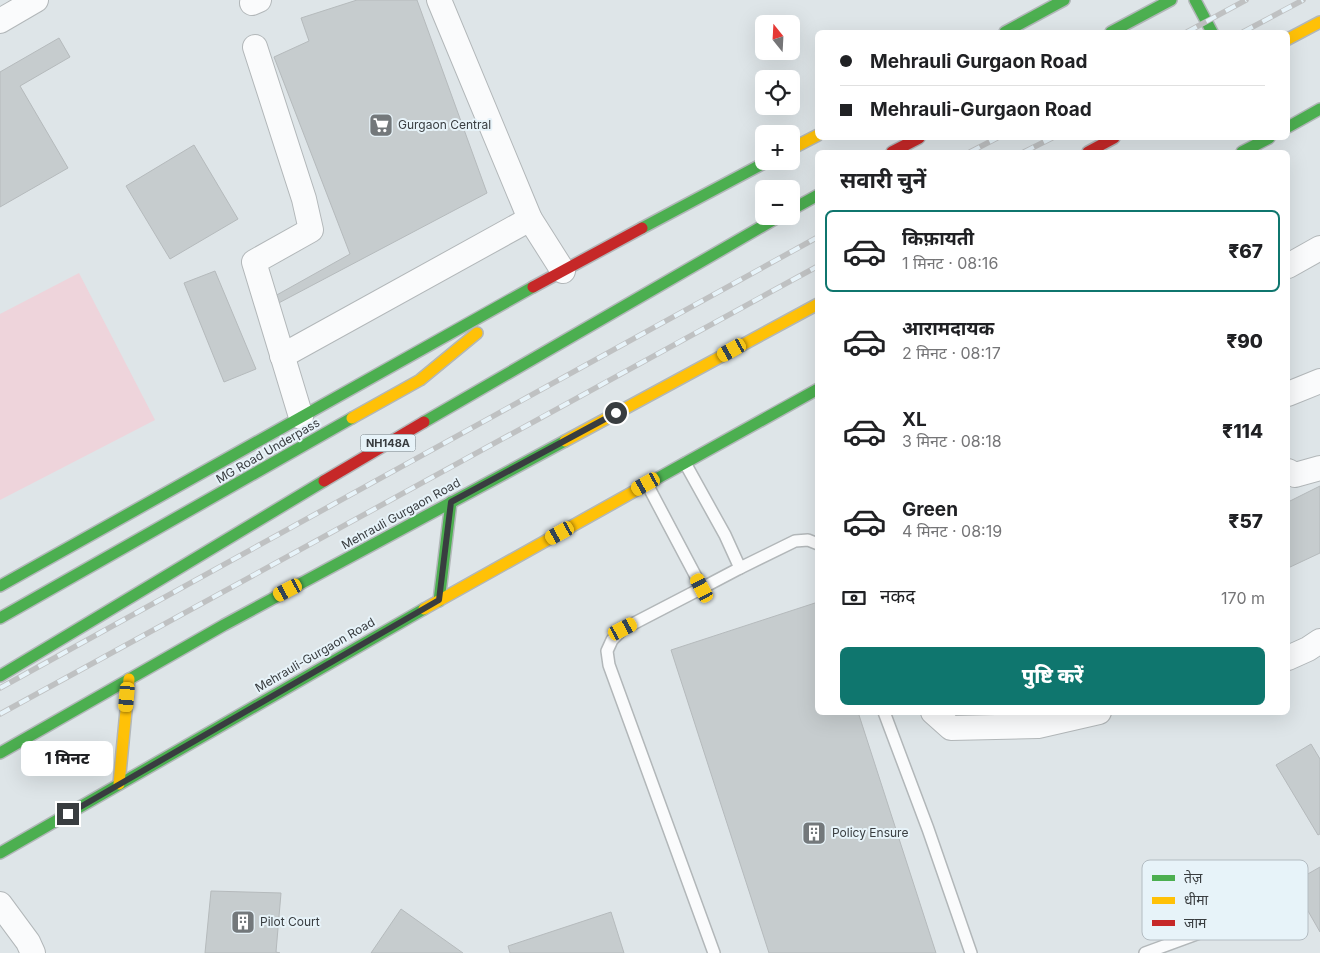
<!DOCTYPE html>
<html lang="hi">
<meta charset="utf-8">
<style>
:root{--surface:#fff;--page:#f2f2f2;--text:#202124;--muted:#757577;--line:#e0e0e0;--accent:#0f766e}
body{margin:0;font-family:Inter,"Noto Sans Devanagari",sans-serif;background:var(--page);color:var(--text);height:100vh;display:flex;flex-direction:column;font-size:19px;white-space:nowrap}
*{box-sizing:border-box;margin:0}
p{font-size:16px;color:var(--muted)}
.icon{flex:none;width:28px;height:28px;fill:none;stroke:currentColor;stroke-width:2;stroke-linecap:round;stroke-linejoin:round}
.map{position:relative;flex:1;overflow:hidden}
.drawer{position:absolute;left:815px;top:150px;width:475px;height:565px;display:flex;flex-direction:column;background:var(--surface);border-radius:8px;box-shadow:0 5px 20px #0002}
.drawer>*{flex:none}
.hud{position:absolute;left:815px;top:30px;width:475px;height:110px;border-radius:8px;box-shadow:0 5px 20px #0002;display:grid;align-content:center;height:110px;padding:0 25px;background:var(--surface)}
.needle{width:32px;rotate:342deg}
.fabs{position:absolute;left:755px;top:15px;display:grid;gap:10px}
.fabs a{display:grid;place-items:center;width:45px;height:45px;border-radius:8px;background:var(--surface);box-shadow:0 5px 20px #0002;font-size:25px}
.end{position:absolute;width:22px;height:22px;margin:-11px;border:6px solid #393d40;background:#fff;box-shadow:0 0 0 2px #fff}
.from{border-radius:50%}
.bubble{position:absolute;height:35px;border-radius:8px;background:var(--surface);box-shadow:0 5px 20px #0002;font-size:16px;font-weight:800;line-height:35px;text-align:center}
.car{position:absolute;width:15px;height:30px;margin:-15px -8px;border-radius:6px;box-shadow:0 0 4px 1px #0007;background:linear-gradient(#f5c518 24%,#345 0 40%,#f5c518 0 76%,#345 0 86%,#f5c518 0)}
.hud b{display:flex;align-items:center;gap:18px;height:48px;font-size:19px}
.hud b+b{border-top:1px solid var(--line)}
.hud i{width:12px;height:12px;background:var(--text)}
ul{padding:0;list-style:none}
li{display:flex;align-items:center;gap:15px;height:82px;margin:0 10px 8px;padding:0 15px;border:2px solid transparent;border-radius:8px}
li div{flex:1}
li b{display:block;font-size:19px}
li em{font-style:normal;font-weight:800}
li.selected{border-color:var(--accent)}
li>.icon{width:45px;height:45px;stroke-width:1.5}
h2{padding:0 25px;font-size:22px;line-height:60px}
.pay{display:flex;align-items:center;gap:12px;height:55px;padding:0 25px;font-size:19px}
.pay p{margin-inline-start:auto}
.primary-button{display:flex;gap:10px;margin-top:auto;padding:10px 25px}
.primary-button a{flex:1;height:58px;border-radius:8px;background:var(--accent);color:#fff;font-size:20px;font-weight:800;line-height:58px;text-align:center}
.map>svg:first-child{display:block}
</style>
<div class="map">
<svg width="1320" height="953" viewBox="0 0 1320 953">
<rect width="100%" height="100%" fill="#dee5e8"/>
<polygon fill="#eed4db" points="79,273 155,420 0,500 0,314"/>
<g fill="#c6ccce" stroke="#b5babc">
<polygon points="357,0 417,0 487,193 273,306 266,301 350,254 274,57 309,41 301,18"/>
<polygon points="59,38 70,57 20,86 68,168 0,207 0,72"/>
<polygon points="194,145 238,219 170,259 126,186"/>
<polygon points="215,271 256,369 224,382 184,283"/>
<polygon points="1320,486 1320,553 1288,568 1288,502"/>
<polygon points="818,602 818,712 858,712 936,953 769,953 671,650"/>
<polygon points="1311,744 1320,759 1320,834 1318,835 1276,765"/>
<polygon points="1320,867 1320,932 1292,883"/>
<polygon points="211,891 281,893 276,952 280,953 205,953"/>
<polygon points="401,909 463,953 371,953"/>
<polygon points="611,912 624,953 510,953 508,946"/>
</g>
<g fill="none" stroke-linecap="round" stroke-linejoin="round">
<g stroke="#b2b7b9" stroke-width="14">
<g id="lane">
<polyline points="685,463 725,535 740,568 795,541 808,540 818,544"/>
<polyline points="647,484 702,588 623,629 612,640 607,651 609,665 714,953"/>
<polyline points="702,588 740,568"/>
<polyline points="884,712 928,829 971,953"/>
<polyline points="1145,953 1235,920"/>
</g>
</g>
<g stroke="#b2b7b9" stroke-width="26">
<g id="street">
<polyline points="439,0 530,219 563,271"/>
<polyline points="252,3 259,0"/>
<polyline points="0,21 36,0"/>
<polyline points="255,47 304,199 311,230 254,262 301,417"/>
<polyline points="1288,266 1320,248"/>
<polyline points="282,356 530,219"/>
<polyline points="1288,394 1320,381"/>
<polyline points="1288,471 1295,475 1320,468"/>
<polyline points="1288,658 1308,649 1320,641"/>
<polyline points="933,712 951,728 1038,726 1099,712"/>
<polyline points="0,904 28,942 33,953"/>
</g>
</g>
<g stroke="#b2b7b9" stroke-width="14">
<g id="fast">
<polyline points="1195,0 1212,32"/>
<polyline points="1005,32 1064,0"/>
<polyline points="1111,32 1171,0"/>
<polyline points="1288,127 1320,109"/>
<polyline points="1242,152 1269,138"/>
<polyline points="791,210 818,195"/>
<polyline points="642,228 768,161"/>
<polyline points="424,422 780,216"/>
<polyline points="649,483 818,389"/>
<polyline points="0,586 533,287"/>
<polyline points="439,601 451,502"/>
<polyline points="0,618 352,418"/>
<polyline points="0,676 324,481"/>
<polyline points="0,753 224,625 565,441"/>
<polyline points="0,853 424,609"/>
</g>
</g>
<g stroke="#b2b7b9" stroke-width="14">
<g id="slow">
<polyline points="1288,39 1320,22"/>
<polyline points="791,149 818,135"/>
<polyline points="352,418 420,380 477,333"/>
<polyline points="565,441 818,304"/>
<polyline points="424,609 649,483"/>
<polyline points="119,784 129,679"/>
</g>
</g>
<g stroke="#b2b7b9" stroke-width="14">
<g id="jam">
<polyline points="892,152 919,138"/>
<polyline points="1088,152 1114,138"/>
<polyline points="533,287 642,228"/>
<polyline points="324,481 424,422"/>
</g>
</g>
<use href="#lane" stroke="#fafbfc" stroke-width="11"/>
<use href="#street" stroke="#fafbfc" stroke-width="24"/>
<use href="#fast" stroke="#4caf50" stroke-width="11"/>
<use href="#slow" stroke="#ffc107" stroke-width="11"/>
<use href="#jam" stroke="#c62828" stroke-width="11"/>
<g stroke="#bfc1c2" stroke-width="5.5">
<g id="rail">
<polyline points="1187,32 1246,0"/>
<polyline points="1243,32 1303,0"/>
<polyline points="970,152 997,138"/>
<polyline points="1024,152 1052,138"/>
<polyline points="0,688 818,237"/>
<polyline points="0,714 818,266"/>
</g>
</g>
<use href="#rail" stroke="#e7f3f9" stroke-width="4" stroke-dasharray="11" stroke-linecap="butt"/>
</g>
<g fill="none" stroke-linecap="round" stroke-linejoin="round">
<polyline stroke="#393d40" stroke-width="6" points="68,814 439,600 451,502 616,413"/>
</g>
<defs>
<g id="supermarket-square" transform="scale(1.25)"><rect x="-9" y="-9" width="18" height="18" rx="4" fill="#73787b" stroke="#e7f3f9"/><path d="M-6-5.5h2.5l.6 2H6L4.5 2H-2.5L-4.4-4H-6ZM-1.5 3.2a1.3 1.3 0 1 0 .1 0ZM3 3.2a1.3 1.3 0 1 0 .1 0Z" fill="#fff"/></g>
<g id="building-square" transform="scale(1.25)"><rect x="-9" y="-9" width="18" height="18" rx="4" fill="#73787b" stroke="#e7f3f9"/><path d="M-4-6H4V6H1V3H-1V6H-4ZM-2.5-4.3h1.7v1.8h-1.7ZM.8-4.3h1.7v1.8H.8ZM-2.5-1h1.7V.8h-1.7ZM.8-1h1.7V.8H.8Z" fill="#fff"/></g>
</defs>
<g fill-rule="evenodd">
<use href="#supermarket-square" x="381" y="125"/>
<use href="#building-square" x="814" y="833"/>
<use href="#building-square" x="243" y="922"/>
</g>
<g text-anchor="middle" stroke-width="4" stroke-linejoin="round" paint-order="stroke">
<rect fill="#e7f3f9" stroke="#6d7478" stroke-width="1" x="360.5" y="434.5" width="55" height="17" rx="4"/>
<g font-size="11" font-weight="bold" fill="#393d40">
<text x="388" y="447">NH148A</text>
</g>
<g font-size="12" fill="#393d40" stroke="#e7f3f9" text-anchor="start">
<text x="398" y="129">Gurgaon Central</text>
<text x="832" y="837">Policy Ensure</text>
<text x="260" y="926">Pilot Court</text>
</g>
<g font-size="12" fill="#393d40" stroke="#e7f3f9">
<text transform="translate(268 451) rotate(-30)" y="4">MG Road Underpass</text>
<text transform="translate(401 514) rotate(-29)" y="4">Mehrauli Gurgaon Road</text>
<text transform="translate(315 655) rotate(-30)" y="4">Mehrauli-Gurgaon Road</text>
</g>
</g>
<rect x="1142" y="860" width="166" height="80" rx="8" fill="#e7f3f9" stroke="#b3bcc2" stroke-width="1"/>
<rect x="1152" y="875" width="23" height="6" fill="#4caf50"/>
<rect x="1152" y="897" width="23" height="7" fill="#ffc107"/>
<rect x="1152" y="920" width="23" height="6" fill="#c62828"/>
<g font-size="14" fill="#393d40">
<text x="1184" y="883">तेज़</text>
<text x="1184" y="905">धीमा</text>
<text x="1184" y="928">जाम</text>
</g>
</svg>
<div class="fabs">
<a><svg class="needle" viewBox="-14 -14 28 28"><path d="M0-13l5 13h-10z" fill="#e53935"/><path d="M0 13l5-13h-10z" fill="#757577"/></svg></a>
<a><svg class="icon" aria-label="locate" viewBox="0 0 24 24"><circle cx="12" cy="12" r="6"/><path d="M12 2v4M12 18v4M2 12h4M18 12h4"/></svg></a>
<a>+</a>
<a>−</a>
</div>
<i class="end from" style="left:616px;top:413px"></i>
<i class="end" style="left:68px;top:814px"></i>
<div class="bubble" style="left:21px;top:741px;width:92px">1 मिनट</div>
<i class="car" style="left:732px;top:350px;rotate:241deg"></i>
<i class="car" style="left:646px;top:484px;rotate:241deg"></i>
<i class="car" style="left:560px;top:533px;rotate:241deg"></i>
<i class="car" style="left:702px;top:588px;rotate:332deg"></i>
<i class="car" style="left:288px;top:590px;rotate:242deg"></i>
<i class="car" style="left:623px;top:629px;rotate:62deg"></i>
<i class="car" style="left:127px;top:697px;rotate:185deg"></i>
<div class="hud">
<b><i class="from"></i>Mehrauli Gurgaon Road</b>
<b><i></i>Mehrauli-Gurgaon Road</b>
</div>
<section class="drawer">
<h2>सवारी चुनें</h2>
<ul>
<li class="selected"><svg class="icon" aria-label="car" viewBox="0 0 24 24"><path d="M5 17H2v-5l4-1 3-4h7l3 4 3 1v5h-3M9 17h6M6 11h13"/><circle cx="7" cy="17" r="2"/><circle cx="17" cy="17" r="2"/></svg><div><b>किफ़ायती</b><p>1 मिनट · 08:16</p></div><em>₹67</em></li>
<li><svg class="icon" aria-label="car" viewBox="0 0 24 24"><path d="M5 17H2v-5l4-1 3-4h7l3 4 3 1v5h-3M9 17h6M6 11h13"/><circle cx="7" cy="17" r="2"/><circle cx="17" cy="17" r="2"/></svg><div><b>आरामदायक</b><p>2 मिनट · 08:17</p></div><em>₹90</em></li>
<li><svg class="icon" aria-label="car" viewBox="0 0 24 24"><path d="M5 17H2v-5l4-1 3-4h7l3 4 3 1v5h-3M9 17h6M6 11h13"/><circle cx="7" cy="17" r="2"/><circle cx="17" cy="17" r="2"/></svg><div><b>XL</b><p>3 मिनट · 08:18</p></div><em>₹114</em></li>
<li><svg class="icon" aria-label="car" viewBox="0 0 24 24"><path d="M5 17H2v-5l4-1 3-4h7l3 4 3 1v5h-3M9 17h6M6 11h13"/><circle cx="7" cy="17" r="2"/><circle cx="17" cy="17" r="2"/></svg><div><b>Green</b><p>4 मिनट · 08:19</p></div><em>₹57</em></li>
</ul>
<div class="pay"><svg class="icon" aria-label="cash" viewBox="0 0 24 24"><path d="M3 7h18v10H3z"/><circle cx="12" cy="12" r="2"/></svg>नकद<p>170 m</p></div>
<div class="primary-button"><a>पुष्टि करें</a></div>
</section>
</div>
